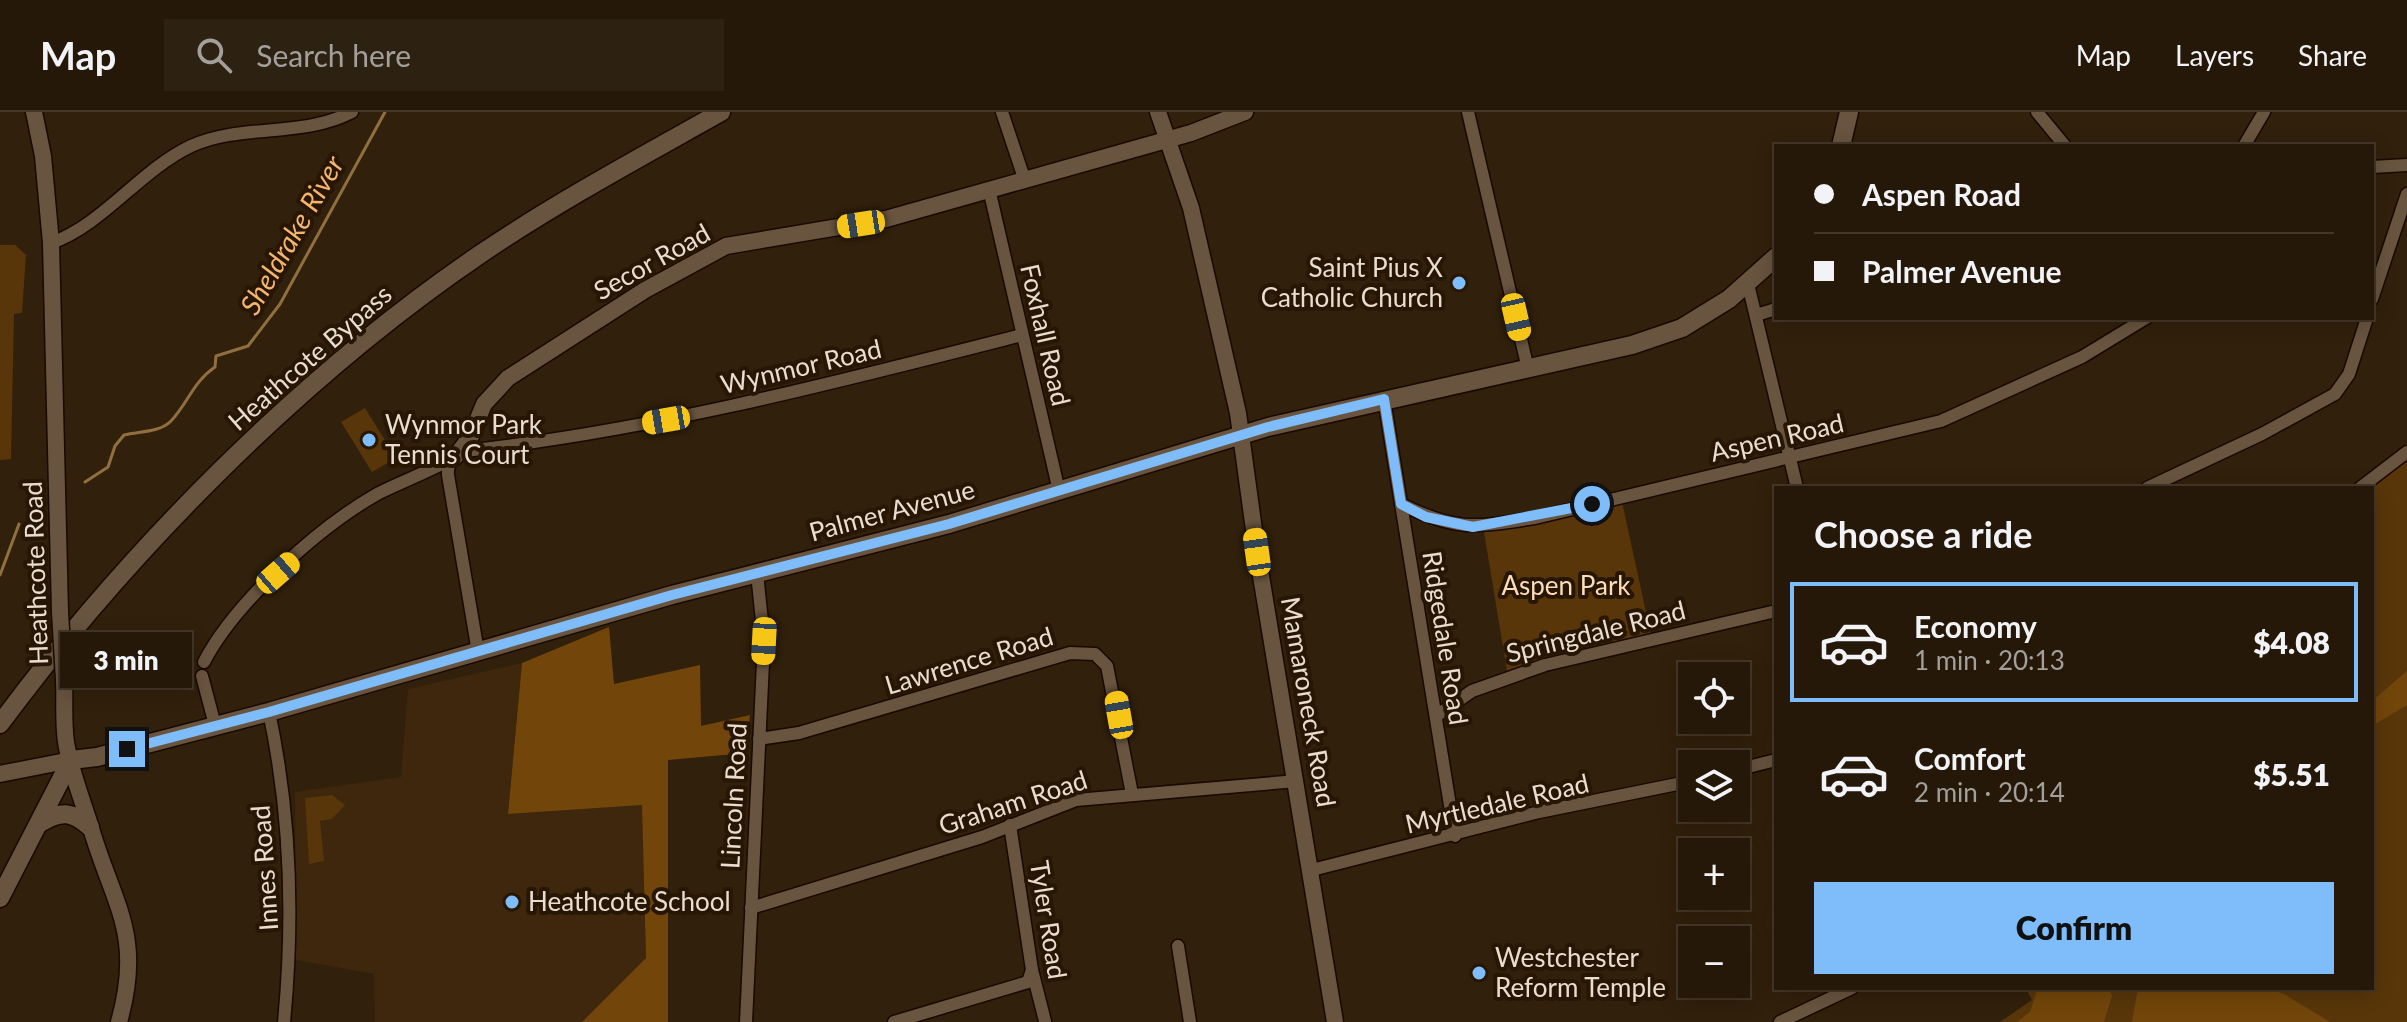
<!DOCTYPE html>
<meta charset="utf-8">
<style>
:root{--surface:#251808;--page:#2d2112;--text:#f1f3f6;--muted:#a3a09c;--line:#423729;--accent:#7ebdf9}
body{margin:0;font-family:Lato,sans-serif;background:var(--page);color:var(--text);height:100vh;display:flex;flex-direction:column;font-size:30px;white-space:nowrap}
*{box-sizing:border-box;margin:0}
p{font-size:26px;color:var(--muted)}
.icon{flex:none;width:44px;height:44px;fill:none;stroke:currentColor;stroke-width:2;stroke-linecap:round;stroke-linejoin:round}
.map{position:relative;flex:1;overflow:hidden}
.side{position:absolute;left:1774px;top:374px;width:600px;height:504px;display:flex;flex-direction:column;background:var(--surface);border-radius:0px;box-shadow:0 4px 20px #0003,0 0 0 2px var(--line)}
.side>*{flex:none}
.top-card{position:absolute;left:1774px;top:32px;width:600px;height:176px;border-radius:0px;box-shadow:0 4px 20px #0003,0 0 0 2px var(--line);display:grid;align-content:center;height:176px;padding:0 40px;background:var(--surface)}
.controls{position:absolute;left:1678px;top:550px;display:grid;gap:16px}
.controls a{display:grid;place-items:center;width:72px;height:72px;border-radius:0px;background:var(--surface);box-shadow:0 4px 20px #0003,0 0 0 2px var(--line);font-size:40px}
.end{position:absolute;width:36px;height:36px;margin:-18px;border:10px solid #7ebdf9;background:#111;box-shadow:0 0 0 4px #111}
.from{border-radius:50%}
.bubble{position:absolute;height:56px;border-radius:0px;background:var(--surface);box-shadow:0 4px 20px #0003,0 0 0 2px var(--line);font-size:26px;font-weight:800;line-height:56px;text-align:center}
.car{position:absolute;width:24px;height:48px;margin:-24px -12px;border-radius:10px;box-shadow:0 0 6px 2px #0007;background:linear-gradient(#f5c518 24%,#345 0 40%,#f5c518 0 76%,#345 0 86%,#f5c518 0)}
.top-card b{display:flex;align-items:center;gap:28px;height:76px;font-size:30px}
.top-card b+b{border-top:2px solid var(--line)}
.top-card i{width:20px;height:20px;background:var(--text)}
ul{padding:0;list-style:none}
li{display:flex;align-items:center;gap:24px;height:120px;margin:0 16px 12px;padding:0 24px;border:4px solid transparent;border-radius:0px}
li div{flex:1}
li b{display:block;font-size:30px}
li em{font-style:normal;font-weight:800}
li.on{border-color:var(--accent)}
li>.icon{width:72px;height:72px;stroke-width:1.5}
h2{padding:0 40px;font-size:36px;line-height:96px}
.action{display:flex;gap:16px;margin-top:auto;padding:16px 40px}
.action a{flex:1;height:92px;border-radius:0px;background:var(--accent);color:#111;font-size:32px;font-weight:800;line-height:92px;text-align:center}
header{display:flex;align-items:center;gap:48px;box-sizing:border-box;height:112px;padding:0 40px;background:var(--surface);border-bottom:2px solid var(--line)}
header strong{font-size:38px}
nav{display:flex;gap:44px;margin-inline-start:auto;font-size:28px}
.search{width:560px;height:72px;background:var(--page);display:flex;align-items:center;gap:20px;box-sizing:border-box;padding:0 28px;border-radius:0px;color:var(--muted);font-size:30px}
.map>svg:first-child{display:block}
</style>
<header>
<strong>Map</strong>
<div class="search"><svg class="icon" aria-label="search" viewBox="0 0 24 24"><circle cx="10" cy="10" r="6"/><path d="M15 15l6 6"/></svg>Search here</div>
<nav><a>Map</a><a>Layers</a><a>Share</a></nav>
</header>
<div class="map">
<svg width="2407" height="910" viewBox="0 0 2407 910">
<rect width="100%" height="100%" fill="#31200b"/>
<polygon fill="#3e270c" points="522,551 508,702 643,693 646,846 582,910 375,910 374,862 296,848 295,680 401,665 408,577"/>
<g fill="#58360a">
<polygon points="0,133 15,133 26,143 22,201 14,202 11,347 0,348"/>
<polygon points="365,296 396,346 372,360 341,310"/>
<polygon points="2407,345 2407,910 2000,910 2032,888 2026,876 2372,876 2371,376"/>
<polygon points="1621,385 1652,528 1508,565 1483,414"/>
<polygon points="332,683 345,693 332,707 320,709 324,749 309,752 305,686"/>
</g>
<g fill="#72460a">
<polygon points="609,515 614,572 700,553 701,614 750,603 746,641 668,648 668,910 582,910 646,846 642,693 508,702 522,551"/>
<polygon points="2407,559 2407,593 2372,614 2372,589"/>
<polygon points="2038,876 2109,876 2112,884 2104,910 2017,910 2030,900"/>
<polygon points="2138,876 2267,876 2284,882 2330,910 2132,910"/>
</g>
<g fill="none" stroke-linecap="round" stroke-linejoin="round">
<g stroke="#916f3e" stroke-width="3">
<path d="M85,370L108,355L115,334L124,323C139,319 159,321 171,309C188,291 193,270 215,255L216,244L248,234L280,192L385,0"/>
<polyline points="0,463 19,412"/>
</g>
<g stroke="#190900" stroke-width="15">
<g id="minor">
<polyline points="1002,0 1024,66"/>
<polyline points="1468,0 1528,257"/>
<polyline points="2037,0 2065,34"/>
<polyline points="2244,34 2264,0"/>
<polyline points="2372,55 2407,53"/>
<polyline points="989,77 1059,379"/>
<path d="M51,131C104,112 139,59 191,34C243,11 302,26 352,0"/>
<polyline points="1748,172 1797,376"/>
<polyline points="2372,187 2407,82"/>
<polyline points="1756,203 1776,197"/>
<polyline points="1384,287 1455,724"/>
<polyline points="2147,376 2262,322 2335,282 2349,262 2367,206"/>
<polyline points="2360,376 2407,340"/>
<path d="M1401,392C1457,420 1476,415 1535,406L1941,309L2082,245L2146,206"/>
<path d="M478,540L448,363C447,349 454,345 465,339C655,318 837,270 1022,223"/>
<path d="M204,550C236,489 320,414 379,381C403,369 428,360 451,347"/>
<polyline points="202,564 215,613"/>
<path d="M269,600C291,703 294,806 284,910"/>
<polyline points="1436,604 1472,579 1545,553 1776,499"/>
<polyline points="759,627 799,621 1070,541 1095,542 1107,554 1132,682"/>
<polyline points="1736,658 1776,648"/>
<polyline points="1010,713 1032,858 1045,909"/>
<polyline points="1312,758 1539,700 1692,669"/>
<polyline points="751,796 982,725 1076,688 1297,669"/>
<polyline points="1178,834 1190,910"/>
<polyline points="746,910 764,529 757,461"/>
<polyline points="894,910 1028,870 1032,858"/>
<polyline points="1780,910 1852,876"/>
</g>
</g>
<g stroke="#190900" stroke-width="19">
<g id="tertiary">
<polyline points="34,0 43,44 51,131 60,500"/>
<polyline points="1158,0 1191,96 1238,301 1257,440 1335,910"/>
<polyline points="455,345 471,324 484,292 508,266 645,178 726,134 886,107 1191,21 1245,0"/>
<path d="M64,568C65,588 63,610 66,630C70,657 82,687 90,713C113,793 144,821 119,910"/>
<polyline points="0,662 71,648"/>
</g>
</g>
<g stroke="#190900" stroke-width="21">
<g id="secondary">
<polyline points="1841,34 1849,0"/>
<path d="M0,612C129,438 302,263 482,141C559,89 641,45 721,0"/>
<path d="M42,710C62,698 73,700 90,715"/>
<polyline points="0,786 71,648 97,645 269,600 672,483 949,412 1268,315 1632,233 1682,216 1729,187 1776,145"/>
</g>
</g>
<use href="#minor" stroke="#68543f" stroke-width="12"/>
<use href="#tertiary" stroke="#68543f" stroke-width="16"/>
<use href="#secondary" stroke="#68543f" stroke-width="18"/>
<g stroke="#190900" stroke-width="19" stroke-linecap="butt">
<polyline id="tertiary-bridge" points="60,500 64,568"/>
</g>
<use href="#tertiary-bridge" stroke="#68543f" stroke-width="16"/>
</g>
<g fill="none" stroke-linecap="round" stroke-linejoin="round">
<polyline stroke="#7ebdf9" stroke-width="10" points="127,637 269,600 672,483 949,412 1268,315 1384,287 1401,392 1426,405 1473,415 1592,392"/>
</g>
<g fill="#7ebdf9" stroke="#271603" stroke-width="3">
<circle cx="1459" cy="171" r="8"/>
<circle cx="369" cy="328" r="8"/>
<circle cx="512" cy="790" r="8"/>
<circle cx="1479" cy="861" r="8"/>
</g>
<g text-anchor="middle" stroke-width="8" stroke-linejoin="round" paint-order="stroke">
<g font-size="26" fill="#e9ddd0" stroke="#271603">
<text transform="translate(652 150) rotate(-29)" y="9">Secor Road</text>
<text transform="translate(1045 223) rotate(77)" y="9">Foxhall Road</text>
<text transform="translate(310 246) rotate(-41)" y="9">Heathcote Bypass</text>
<text transform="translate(801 255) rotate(-13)" y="9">Wynmor Road</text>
<text transform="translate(1777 326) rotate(-13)" y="9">Aspen Road</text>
<text transform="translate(892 399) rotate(-15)" y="9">Palmer Avenue</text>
<text transform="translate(36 461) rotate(-92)" y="9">Heathcote Road</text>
<text transform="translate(1596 520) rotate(-14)" y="9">Springdale Road</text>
<text transform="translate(1445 526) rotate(81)" y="9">Ridgedale Road</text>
<text transform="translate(969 549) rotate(-17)" y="9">Lawrence Road</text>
<text transform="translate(1308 590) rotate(80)" y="9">Mamaroneck Road</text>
<text transform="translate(734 684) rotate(-87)" y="9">Lincoln Road</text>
<text transform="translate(1013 691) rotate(-18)" y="9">Graham Road</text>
<text transform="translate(1497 692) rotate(-13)" y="9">Myrtledale Road</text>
<text transform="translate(265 756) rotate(-94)" y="9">Innes Road</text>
<text transform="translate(1048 808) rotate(81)" y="9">Tyler Road</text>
</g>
<g font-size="26" fill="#e9ddd0" stroke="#271603" text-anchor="start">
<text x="1443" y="165" text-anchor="end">Saint Pius X<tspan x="1443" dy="30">Catholic Church</tspan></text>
<text x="385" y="322">Wynmor Park<tspan x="385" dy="30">Tennis Court</tspan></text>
<text x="528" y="799">Heathcote School</text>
<text x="1495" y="855">Westchester<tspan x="1495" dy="30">Reform Temple</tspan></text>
</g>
<g font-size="26" fill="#fcdcba" stroke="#271603">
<text x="1566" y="483">Aspen Park</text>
</g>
<g font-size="28" font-style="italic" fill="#f5b56e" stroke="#271603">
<text transform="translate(292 123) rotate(-60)" y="10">Sheldrake River</text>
</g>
</g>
</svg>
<div class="controls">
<a><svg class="icon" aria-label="locate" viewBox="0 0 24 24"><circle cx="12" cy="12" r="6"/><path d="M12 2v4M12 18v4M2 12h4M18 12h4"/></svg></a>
<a><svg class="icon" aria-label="layers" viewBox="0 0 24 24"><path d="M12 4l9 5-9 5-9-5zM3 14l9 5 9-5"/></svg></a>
<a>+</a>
<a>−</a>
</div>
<i class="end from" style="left:1592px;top:392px"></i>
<i class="end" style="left:127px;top:637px"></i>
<div class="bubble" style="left:60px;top:520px;width:132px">3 min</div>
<i class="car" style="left:861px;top:112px;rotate:261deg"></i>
<i class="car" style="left:1516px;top:205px;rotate:167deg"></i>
<i class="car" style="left:666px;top:308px;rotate:260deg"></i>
<i class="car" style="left:1257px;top:440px;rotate:352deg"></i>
<i class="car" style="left:278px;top:461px;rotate:49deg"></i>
<i class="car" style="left:764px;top:529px;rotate:183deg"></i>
<i class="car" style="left:1119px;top:603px;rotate:350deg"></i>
<div class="top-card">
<b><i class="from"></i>Aspen Road</b>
<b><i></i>Palmer Avenue</b>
</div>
<section class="side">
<h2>Choose a ride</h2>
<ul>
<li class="on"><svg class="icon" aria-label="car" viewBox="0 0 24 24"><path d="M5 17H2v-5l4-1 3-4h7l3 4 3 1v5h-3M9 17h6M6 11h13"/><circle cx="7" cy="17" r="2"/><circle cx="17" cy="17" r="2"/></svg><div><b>Economy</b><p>1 min · 20:13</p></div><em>$4.08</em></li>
<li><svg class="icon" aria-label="car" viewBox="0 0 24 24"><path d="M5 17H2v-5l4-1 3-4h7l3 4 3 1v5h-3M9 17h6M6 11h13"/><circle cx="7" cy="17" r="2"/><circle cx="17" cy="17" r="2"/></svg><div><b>Comfort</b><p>2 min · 20:14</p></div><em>$5.51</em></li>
</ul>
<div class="action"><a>Confirm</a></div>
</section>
</div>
